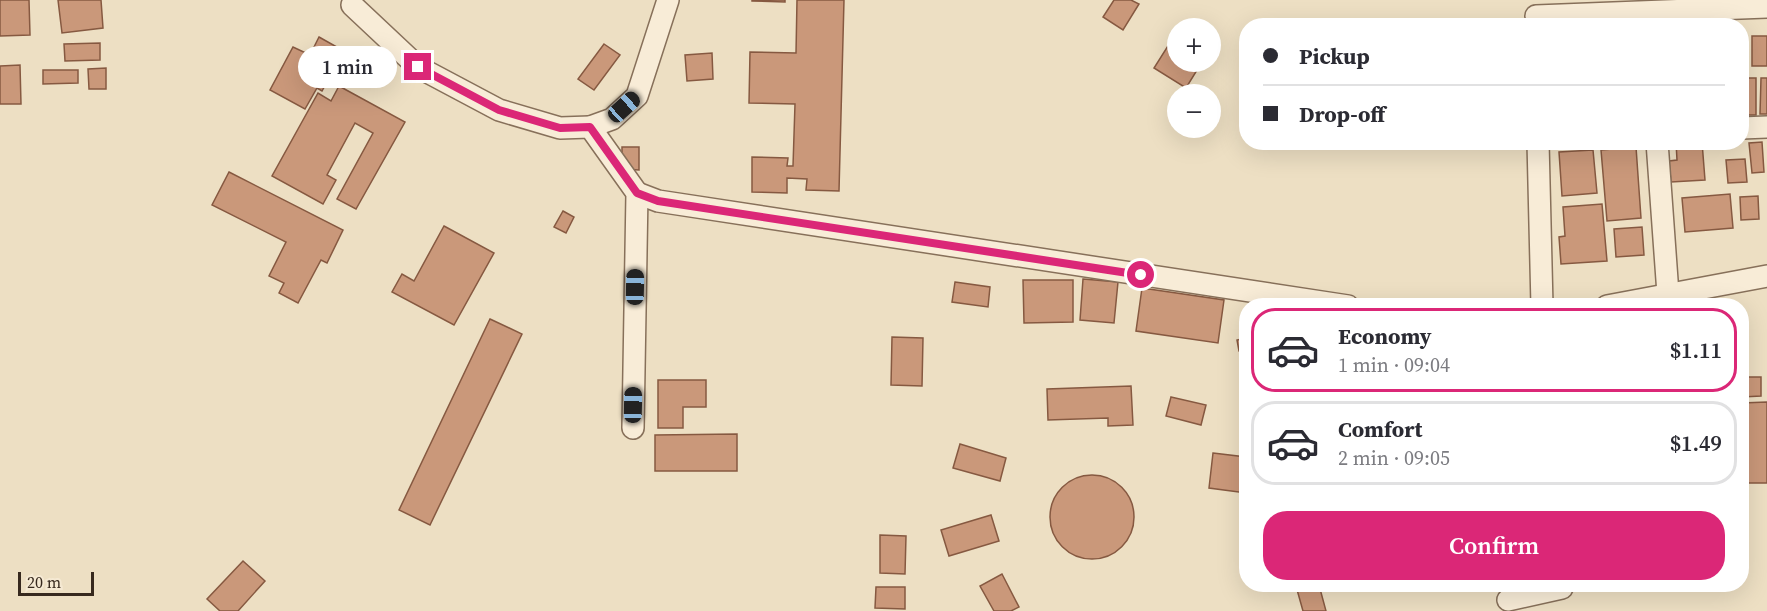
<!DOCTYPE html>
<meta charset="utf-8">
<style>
:root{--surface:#fff;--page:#f7f7f7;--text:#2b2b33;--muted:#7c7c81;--line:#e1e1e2;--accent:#db2777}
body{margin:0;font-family:"Source Serif 4",serif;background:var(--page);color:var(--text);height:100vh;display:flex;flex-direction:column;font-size:22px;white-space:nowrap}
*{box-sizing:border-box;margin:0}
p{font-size:20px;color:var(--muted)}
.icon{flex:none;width:33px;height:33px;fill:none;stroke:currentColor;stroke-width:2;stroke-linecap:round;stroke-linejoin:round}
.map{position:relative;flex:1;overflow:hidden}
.drawer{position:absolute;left:1239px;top:298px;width:510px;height:294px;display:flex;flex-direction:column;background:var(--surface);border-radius:24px;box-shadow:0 6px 24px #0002}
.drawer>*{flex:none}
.top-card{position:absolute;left:1239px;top:18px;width:510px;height:132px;border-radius:24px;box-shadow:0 6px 24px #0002;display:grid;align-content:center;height:132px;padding:0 24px;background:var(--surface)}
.buttons{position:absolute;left:1167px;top:18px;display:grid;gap:12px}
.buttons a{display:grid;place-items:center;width:54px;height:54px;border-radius:50%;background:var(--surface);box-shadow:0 6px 24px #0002;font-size:30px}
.scale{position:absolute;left:18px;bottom:15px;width:76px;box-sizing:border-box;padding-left:6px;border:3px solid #37291e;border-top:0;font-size:16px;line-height:21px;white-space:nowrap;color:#37291e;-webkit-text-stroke:4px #f5e9d3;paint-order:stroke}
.end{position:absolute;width:27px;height:27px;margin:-14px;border:8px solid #db2777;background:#fff;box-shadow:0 0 0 3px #fff}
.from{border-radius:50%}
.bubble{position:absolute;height:42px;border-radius:21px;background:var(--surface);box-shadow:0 6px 24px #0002;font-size:20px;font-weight:600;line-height:42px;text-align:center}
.car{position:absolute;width:18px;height:36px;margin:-18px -9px;border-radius:8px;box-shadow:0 0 4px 2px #0007;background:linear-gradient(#222 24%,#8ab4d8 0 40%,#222 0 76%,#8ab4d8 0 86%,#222 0)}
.top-card b{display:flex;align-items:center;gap:21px;height:57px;font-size:22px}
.top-card b+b{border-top:2px solid var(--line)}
.top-card i{width:15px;height:15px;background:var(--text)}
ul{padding:10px 0 0;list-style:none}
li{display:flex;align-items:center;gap:18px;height:84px;margin:0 12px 9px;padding:0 12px;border:3px solid var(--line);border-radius:24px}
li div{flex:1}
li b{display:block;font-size:22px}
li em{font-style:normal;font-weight:600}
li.selected{border-color:var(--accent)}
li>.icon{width:54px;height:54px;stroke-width:1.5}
.primary-button{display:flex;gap:12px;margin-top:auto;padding:12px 24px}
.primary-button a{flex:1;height:69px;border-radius:24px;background:var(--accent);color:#fff;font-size:24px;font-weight:600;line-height:69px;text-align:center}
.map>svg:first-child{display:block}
</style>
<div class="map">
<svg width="1767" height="611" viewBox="0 0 1767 611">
<rect width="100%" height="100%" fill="#eddfc3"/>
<g fill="#ca987a" stroke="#865941" stroke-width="1.5">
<polygon points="0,0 29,0 30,35 0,36"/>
<polygon points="58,0 101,0 103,28 62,33"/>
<polygon points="752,0 785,0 785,2 752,1"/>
<polygon points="797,0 844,0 839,191 806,190 807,179 787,178 787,193 752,192 752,157 788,158 787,166 793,166 795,104 749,103 750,52 796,53"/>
<polygon points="1114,0 1131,0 1139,4 1123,30 1103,17"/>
<polygon points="1178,30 1178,62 1202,62 1186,88 1154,68"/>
<rect x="1752" y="36" width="15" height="30"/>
<polygon points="319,37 344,51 322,91 317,88 305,109 270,90 293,47 310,55"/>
<polygon points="100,43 100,60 65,61 64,44"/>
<polygon points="604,44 620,55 594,90 578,79"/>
<polygon points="712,53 713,79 687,81 685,55"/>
<polygon points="20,65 21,104 0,104 0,66"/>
<polygon points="106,68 106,89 89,89 88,69"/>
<polygon points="43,70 78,70 78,83 43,84"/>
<rect x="1742" y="78" width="14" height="37"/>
<polygon points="1761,78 1767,78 1767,114 1760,114"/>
<polygon points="339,86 405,122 356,209 337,199 373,133 355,123 327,175 336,180 323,204 272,176 318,93 331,101"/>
<polygon points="1676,142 1702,142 1705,180 1671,182 1669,161 1677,160"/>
<polygon points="1762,142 1764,172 1752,173 1749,143"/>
<polygon points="622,147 639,147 639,170 622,169"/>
<polygon points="1636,147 1641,218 1607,221 1601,150"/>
<polygon points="1593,150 1597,193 1562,196 1559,152"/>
<polygon points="1745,159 1747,182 1728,183 1726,160"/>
<polygon points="229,172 343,230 327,263 321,260 298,303 279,293 284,283 269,276 286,242 212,205"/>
<polygon points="1730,194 1733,228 1685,232 1682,198"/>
<polygon points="1758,196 1759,219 1741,220 1740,197"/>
<polygon points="1602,204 1607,261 1561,264 1559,237 1565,236 1563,207"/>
<polygon points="563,211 574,217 566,233 554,227"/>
<polygon points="444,226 494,253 454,325 392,292 402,274 414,281"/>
<polygon points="1642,227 1644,255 1616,257 1614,229"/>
<polygon points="1083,279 1118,282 1114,323 1080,320"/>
<polygon points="1023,280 1073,280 1073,322 1024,323"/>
<polygon points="955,282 990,287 988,307 952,302"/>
<polygon points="1142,288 1224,300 1218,343 1136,331"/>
<polygon points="490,319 522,334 430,525 399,510"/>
<polygon points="892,337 923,338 922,386 891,385"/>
<polygon points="1246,338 1246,350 1239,351 1237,340"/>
<polygon points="1246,353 1246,386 1241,354"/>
<polygon points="1742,377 1761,377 1761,396 1742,397"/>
<polygon points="658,380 706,380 706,407 683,407 683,428 658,428"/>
<polygon points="1131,386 1133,425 1108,426 1108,418 1048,420 1047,389"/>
<polygon points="1171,397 1206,405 1201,425 1166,416"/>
<polygon points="1767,402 1767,483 1742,483 1742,403"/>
<polygon points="737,434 737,471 655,471 655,435"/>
<polygon points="960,444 1006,458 1000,481 953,468"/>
<polygon points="1213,453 1246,457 1246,493 1209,488"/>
<circle cx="1092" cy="517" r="42"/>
<polygon points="991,515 999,541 949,556 941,530"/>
<polygon points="880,535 906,536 905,574 880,573"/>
<polygon points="243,561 265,581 238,611 220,611 207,599"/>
<polygon points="1002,574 1019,607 1011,611 994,611 980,586"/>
<polygon points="1301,585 1319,585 1326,611 1303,611 1296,586"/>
<polygon points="876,587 905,587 905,609 875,608"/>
</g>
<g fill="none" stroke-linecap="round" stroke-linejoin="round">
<g stroke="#87705a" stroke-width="24">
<g id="minor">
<polyline points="352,5 418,67 499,110 560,128 590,127 637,193 633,428"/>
<polyline points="1536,16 1767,7"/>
<polyline points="590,127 612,119 637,96 668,0"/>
<polyline points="1742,128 1767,127"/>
<polyline points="1538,142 1542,306"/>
<polyline points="1657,142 1668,294"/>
<polyline points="637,193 658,201 1348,306"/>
<polyline points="1607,306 1767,276"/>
<polyline points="1508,600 1562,588 1562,585"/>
</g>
</g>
<use href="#minor" stroke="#f8ecd7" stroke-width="21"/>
</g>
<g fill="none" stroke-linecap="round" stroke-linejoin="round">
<polyline stroke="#db2777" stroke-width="8" points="418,67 499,110 560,128 590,127 637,193 658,201 1141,275"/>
</g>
</svg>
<div class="buttons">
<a>+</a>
<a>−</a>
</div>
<div class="scale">20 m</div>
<i class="end from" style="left:1141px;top:275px"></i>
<i class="end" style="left:418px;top:67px"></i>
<div class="bubble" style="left:298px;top:46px;width:99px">1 min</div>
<i class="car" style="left:624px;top:107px;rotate:48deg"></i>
<i class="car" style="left:635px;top:287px;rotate:1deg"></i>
<i class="car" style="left:633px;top:405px;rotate:1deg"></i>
<div class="top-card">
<b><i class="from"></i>Pickup</b>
<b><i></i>Drop-off</b>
</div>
<section class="drawer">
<ul>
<li class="selected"><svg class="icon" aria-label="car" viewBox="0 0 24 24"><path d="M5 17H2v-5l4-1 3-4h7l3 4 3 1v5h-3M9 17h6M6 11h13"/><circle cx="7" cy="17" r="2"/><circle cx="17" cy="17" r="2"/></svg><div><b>Economy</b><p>1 min · 09:04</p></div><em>$1.11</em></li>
<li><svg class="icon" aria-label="car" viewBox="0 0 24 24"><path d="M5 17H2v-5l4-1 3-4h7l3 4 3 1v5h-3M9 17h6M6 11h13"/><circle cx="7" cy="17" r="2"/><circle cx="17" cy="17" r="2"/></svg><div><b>Comfort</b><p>2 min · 09:05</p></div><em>$1.49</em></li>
</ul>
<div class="primary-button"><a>Confirm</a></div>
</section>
</div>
